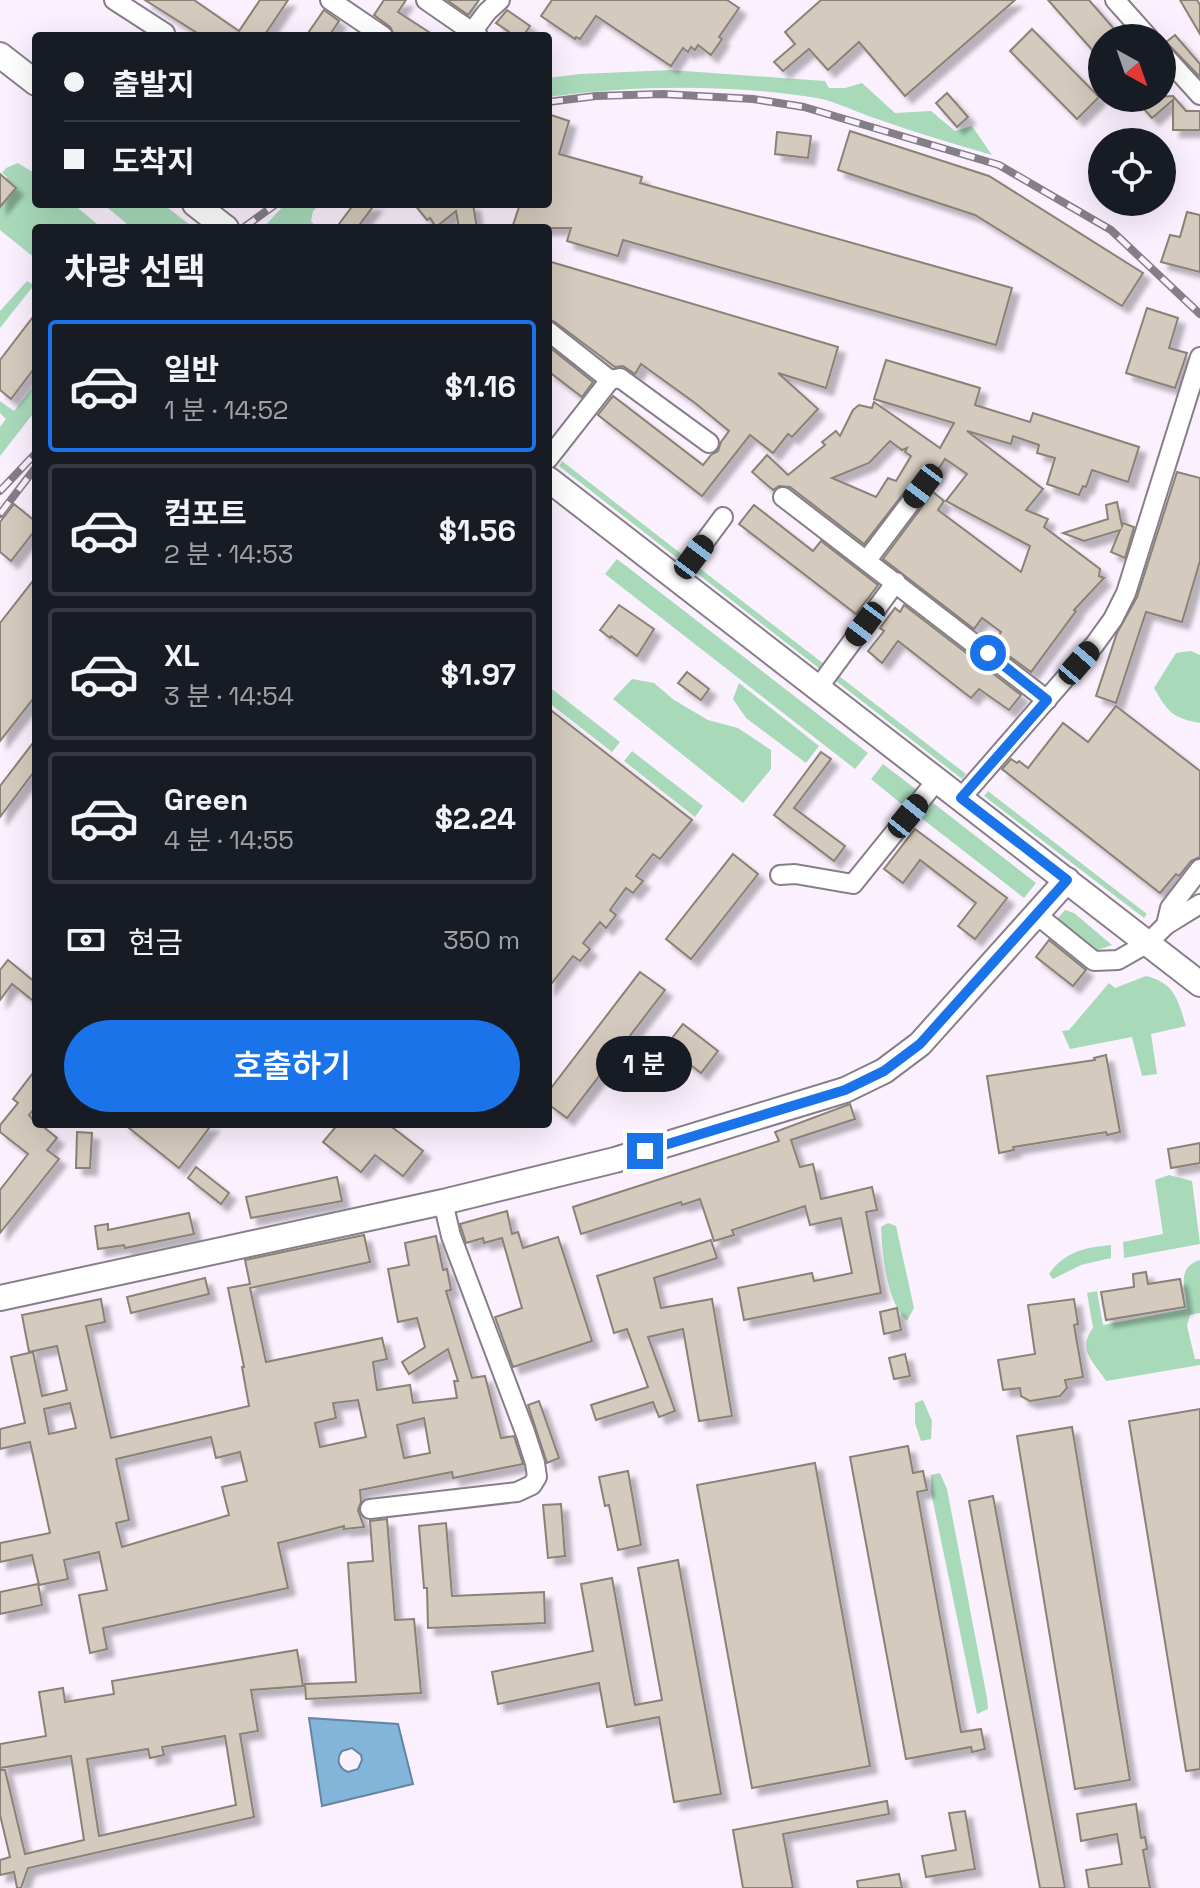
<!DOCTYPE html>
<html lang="ko">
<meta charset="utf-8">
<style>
:root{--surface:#171b24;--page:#20242c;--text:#f1f3f6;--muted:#9ea1a6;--line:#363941;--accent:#1a73e8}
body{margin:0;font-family:"Space Grotesk","Noto Sans KR",sans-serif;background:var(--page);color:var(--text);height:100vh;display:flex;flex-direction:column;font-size:30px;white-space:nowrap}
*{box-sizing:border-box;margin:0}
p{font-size:26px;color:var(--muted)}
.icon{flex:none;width:44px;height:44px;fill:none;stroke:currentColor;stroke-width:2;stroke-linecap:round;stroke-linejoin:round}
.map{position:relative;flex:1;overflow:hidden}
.drawer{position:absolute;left:32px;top:224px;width:520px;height:904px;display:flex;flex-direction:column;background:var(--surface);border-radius:8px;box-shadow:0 8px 32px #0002}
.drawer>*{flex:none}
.banner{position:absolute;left:32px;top:32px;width:520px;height:176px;border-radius:8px;box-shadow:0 8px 32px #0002;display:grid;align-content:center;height:176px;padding:0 32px;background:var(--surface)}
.needle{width:52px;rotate:140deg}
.buttons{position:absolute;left:1088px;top:24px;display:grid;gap:16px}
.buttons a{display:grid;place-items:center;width:88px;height:88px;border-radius:50%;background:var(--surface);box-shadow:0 8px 32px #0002;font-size:40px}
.end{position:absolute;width:36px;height:36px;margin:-18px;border:10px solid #1a73e8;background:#fff;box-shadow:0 0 0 4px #fff}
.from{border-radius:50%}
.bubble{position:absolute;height:56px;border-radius:28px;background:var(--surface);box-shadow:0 8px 32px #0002;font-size:26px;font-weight:600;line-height:56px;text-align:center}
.car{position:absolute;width:24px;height:48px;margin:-24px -12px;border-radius:10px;box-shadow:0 0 6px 2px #0007;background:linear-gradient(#222 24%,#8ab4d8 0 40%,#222 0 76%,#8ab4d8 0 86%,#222 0)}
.banner b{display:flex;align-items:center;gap:28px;height:76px;font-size:30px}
.banner b+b{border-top:2px solid var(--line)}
.banner i{width:20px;height:20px;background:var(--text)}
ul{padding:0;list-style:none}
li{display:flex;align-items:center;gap:24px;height:132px;margin:0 16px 12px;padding:0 16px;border:4px solid var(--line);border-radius:8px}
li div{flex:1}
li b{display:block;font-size:30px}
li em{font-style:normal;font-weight:600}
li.selected{border-color:var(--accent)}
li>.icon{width:72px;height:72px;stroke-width:1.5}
h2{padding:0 32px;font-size:36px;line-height:96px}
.pay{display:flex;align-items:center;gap:20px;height:88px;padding:0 32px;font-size:30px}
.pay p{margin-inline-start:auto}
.button{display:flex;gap:16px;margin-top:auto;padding:16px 32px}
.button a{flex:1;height:92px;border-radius:48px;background:var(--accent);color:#fff;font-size:32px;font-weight:600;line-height:92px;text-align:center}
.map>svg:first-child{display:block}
</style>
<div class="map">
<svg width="1200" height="1888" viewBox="0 0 1200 1888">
<defs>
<filter id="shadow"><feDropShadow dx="7" dy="7" stdDeviation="2" flood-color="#0004"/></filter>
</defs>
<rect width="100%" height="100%" fill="#fbf1fe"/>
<g fill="#a8daba">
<path d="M671,70L825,81L829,88H845L862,83L895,113L931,111L955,131L972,126L992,155C954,144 917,133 880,120C860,114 838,102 817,98C732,84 633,85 548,97V78L580,74Z"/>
<polygon points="18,163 36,174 36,204 73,204 102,228 36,228 36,259 0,230 0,199 7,177 2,173 6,168"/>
<polygon points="103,204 163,204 194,228 132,228"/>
<polygon points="285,204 320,204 313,211 311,221 317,228 263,228"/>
<polygon points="27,281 34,285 0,328 0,311"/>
<polygon points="36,383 36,410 0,456 0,427 6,419 0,413 0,401 14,411"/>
<polygon points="562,461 684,556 681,561 559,466"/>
<polygon points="617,559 868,753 855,769 605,574"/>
<polygon points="698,567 824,664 820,669 694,571"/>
<path d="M1191,651L1200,655V723C1172,718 1168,712 1154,688L1176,653Z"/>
<polygon points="839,676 966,774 962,779 836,681"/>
<polygon points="632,679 654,683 674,700 708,720 738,728 771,750 771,769 743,803 613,699"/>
<polygon points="739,683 819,746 806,763 746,718 733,699"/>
<polygon points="548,686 620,742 612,752 548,702"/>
<polygon points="632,751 703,806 695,817 624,761"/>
<polygon points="883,764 917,790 904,806 871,779"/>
<polygon points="988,791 1147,914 1144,918 984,796"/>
<polygon points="932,802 1036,883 1024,898 920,817"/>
<polygon points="1065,910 1074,913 1112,945 1095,951 1056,920"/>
<path d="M1146,976C1175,983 1178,1000 1186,1026L1151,1034L1157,1074L1142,1076L1132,1037L1070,1049L1062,1031L1069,1030L1109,983L1115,988Z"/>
<polygon points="1169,1175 1192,1181 1200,1244 1124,1258 1123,1242 1163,1234 1155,1180"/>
<path d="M888,1223L896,1226L914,1308L907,1321C887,1304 882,1253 881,1227Z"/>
<path d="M1111,1245V1258L1081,1265L1053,1279L1049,1274C1064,1252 1086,1247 1111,1245Z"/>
<path d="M1200,1260V1313L1190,1315L1187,1326L1195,1359H1200V1365L1106,1381C1095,1363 1076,1350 1093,1328L1087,1293L1097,1291L1103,1325L1187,1309C1186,1289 1175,1268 1200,1260Z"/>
<polygon points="923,1400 932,1421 931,1439 921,1441 915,1423 915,1403"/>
<polygon points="940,1473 947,1489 987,1698 988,1709 977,1714 931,1492 931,1475"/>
</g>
<path fill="#83b4d9" stroke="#6385a0" stroke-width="2" fill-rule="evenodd" d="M309,1718L398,1724L413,1784L322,1806ZM352,1748L361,1755L362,1760L358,1769L348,1772C338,1768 336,1759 342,1751Z"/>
<g fill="#d4cabd" stroke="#8a8276" stroke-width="2" fill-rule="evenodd" filter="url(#shadow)">
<polygon points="145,0 194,0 239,31 260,0 288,0 264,36 202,36"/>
<polygon points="384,0 406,0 398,12 435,36 395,36 390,27 374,15"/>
<polygon points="447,0 479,0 468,15"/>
<polygon points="552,0 727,0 739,8 719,37 722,39 711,55 698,45 695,50 691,47 688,52 683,48 671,66 596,16 580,39 576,37 575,39 541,16"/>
<polygon points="821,0 1015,0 905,96 859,42 828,70 809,49 783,71 774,62 795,44 785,32"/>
<polygon points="1048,0 1089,0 1122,38 1102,38 1102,61"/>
<polygon points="1180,0 1197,0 1200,5 1200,34"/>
<polygon points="324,10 339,21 329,36 306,36"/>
<polygon points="507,10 530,26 523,36 515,36 496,23"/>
<polygon points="1032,29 1099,97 1077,119 1010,51"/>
<polygon points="1175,35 1200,64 1200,77 1166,42"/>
<polygon points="947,93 968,117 957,127 936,103"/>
<polygon points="1173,96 1186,111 1200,111 1200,130 1173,130 1173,100 1152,118 1134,98"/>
<polygon points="548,114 569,121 559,154 642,177 640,183 1012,288 996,345 623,240 618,256 567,241 571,228 512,228 520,204 548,204"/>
<polygon points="850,131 989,176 1143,273 1122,306 975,215 838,170"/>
<polygon points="777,132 811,136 808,158 775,154"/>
<polygon points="0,174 16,188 0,207"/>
<polygon points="354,204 375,204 357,228 336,228"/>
<polygon points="414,204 473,204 477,228 459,228 456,211 436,227 430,218 427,220"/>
<polygon points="1187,212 1200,215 1200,272 1161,262 1170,235 1180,237"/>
<polygon points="548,261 838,347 826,388 778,373 818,409 792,437 788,434 773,453 750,435 702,496 598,415 613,396 703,465 711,455 718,451 721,442 729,431 695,403 641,364 635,374 623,366 615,367 555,322 548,319"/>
<polygon points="1147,308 1178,318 1169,348 1187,353 1175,388 1126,373"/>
<polygon points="36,313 36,366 11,399 0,390 0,360"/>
<polygon points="548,346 593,382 582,397 548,371"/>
<path d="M886,360L980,388L975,405L1030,422L1033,413L1139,447L1128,482L1092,470L1086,487L1083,486L1079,495L1047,484L1055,458L1037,453L1039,445L1013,436L1011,444L967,431L1043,489L1026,510L1048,519L1044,527L1100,569L1099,576L1104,578L1074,610L1076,611L1031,672L993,644L1001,632L982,618L974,629L883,559L933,492L944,501L938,510L1021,572L1030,546L946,501L967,474L945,459L932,479L925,474L918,475L864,544L790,487L779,486L773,490L752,472L767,455L788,475L825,445L822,442L836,431L840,436L853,410L859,405L872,408L874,402L940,448L954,423L874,399ZM890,441L902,450L907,448L905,452L911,456L896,481L888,478L876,497L832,478L869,463Z"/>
<polygon points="1177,472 1200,478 1200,561 1182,622 1146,612 1116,703 1096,696 1117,633 1137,597"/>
<polygon points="1117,502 1122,526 1123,523 1134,527 1125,558 1111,552 1120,530 1084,541 1063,533 1108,519 1106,505"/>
<polygon points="14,504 36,522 36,529 11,561 0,552 0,522"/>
<polygon points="754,505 813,551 821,541 878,585 856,614 739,524"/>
<polygon points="36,577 36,695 0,741 0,623"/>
<polygon points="619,605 654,629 637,656 611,636 610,638 600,630"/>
<polygon points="904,605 1021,695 1009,710 979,689 971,698 898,641 882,663 868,651 884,631 880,628 895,608 900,612"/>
<polygon points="687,672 709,689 701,700 678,683"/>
<polygon points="1116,706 1200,771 1200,857 1191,861 1179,876 1176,874 1160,893 1002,769 1011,759 1017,763 1019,761 1028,768 1063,723 1088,742"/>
<polygon points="548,708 692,820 660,859 653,854 636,876 643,881 633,893 626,888 610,910 616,915 606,928 600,922 583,943 590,949 580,961 573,956 548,988"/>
<polygon points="36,739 36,769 0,817 0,786"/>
<polygon points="821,752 831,759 794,808 845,846 834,861 774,815"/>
<polygon points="915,829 1007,898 975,939 958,926 976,903 920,860 903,883 884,869"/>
<polygon points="733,854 758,874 691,959 666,939"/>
<polygon points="1049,940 1086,970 1073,986 1036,957"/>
<polygon points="8,960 36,983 36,1003 12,984 0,1000 0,970"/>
<polygon points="640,972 665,990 567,1118 548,1104 548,1092"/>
<polygon points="683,1024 718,1051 701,1073 666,1046"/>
<polygon points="1106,1055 1120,1132 1107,1135 1106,1132 1013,1147 1014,1150 999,1153 987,1076 1095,1060 1094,1058"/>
<polygon points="36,1069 36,1106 29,1115 36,1124 40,1124 57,1138 47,1150 59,1159 0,1233 0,1190 28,1154 0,1132 0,1125 18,1103 13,1099"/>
<polygon points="850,1104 855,1119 791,1140 800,1167 813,1164 821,1199 872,1187 877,1210 866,1212 881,1293 744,1320 738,1288 812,1273 814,1281 852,1273 841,1218 810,1225 805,1206 732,1230 734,1235 714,1241 700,1199 682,1205 681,1202 581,1234 573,1207 779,1141 775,1132"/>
<polygon points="124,1124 212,1124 179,1168"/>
<polygon points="338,1124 388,1124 423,1151 403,1176 375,1155 361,1172 323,1142"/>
<polygon points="77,1132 92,1133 90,1168 76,1168"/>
<polygon points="1200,1143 1200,1163 1171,1168 1168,1149"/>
<polygon points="196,1167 229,1193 221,1204 188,1178"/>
<polygon points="337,1177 342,1201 251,1218 246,1197"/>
<polygon points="507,1211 512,1234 518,1232 523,1248 558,1237 592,1341 513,1367 495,1317 522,1308 502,1238 484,1243 483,1238 466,1243 460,1224"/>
<polygon points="189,1213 194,1234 125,1248 124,1245 98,1249 95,1226 108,1224 108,1230"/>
<path d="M364,1235L370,1262L250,1288L266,1362L382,1338L387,1359L373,1362L377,1390L410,1385L413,1403L457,1398L454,1381H458L448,1349L409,1374L402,1362L425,1347L417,1318L398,1322L388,1269L409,1265L405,1243L436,1236L443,1270L447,1269L451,1290L446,1291L472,1378L485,1376L501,1438L514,1436L523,1464L453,1478L452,1472L360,1490L361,1502L358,1510L364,1527L344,1529V1526L278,1543L288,1588L103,1628L107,1649L90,1653L79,1595L107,1590L99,1552L64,1560L68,1579L39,1585L32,1555L0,1562V1543L50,1533L30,1442L0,1449V1429L25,1423L11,1357L33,1352L42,1396L67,1390L57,1346L29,1352L22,1315L101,1299L105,1322L86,1326L111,1438L249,1406L242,1367H244L228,1288L250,1284L245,1260ZM358,1400L366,1437L320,1447L315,1423L336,1418L333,1403ZM70,1403L76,1428L49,1434L44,1409ZM424,1418L430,1453L404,1458L397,1425ZM211,1437L216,1458L240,1452L247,1481L222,1487L229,1515L122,1547L116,1523L129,1520L116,1459Z"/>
<polygon points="711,1240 717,1258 654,1278 661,1308 712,1299 732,1416 699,1421 683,1329 648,1337 675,1411 659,1417 653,1402 596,1420 591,1405 648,1387 627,1329 614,1333 597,1276"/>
<polygon points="1146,1272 1148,1284 1180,1279 1185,1307 1106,1320 1101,1292 1134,1287 1133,1274"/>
<polygon points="205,1278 209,1294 131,1313 127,1297"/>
<polygon points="1074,1299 1078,1324 1074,1325 1083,1377 1065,1380 1067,1388 1060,1396 1030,1401 1021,1396 1020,1388 1003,1390 998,1360 1035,1354 1028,1305"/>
<polygon points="897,1308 901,1330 884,1334 880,1312"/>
<polygon points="905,1354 910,1376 894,1379 889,1358"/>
<polygon points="539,1401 559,1458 547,1463 528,1405"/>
<polygon points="1200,1409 1200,1769 1186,1771 1129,1421"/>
<polygon points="1072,1427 1130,1780 1075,1789 1017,1436"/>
<polygon points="908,1446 913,1473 923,1471 927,1490 917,1492 961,1732 981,1729 985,1749 972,1752 971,1747 906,1759 850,1457"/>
<polygon points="815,1463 870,1766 752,1788 697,1485"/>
<polygon points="628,1471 641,1545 618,1550 609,1505 605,1506 599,1477"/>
<polygon points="993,1496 1065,1888 1040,1888 969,1501"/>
<polygon points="561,1504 565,1556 548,1558 543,1505"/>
<polygon points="387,1519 395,1620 414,1619 421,1693 306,1699 305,1684 356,1682 348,1563 373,1561 370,1521"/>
<polygon points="446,1523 452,1596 544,1592 545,1623 428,1628 427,1588 424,1588 419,1526"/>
<polygon points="678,1560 721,1794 674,1802 659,1717 607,1727 599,1683 498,1704 492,1672 593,1651 581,1584 612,1578 635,1705 662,1700 638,1568"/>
<polygon points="38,1584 42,1605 0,1614 0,1592"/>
<path d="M297,1650L303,1686L251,1690L258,1731L240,1734L254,1817L28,1868L21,1888H17L14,1872L0,1875V1860L10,1857L0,1815V1770H5L25,1854L84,1840L71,1756L0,1768V1744L46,1736L39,1692L63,1688L65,1702L114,1694L112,1681ZM225,1736L236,1805L99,1836L87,1759L148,1749L150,1758L164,1755L162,1747Z"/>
<polygon points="887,1801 889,1814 783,1834 793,1888 743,1888 733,1830"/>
<polygon points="1136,1804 1141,1838 1145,1837 1147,1849 1143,1850 1150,1888 1089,1888 1086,1870 1122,1864 1117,1834 1081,1841 1077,1814"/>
<polygon points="965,1811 975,1869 926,1877 922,1856 956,1850 949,1813"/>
<polygon points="899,1874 902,1888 858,1888 857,1881"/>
</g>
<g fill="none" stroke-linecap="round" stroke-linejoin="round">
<g stroke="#887e8a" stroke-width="22">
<g id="minor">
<polyline points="114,0 165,33"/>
<polyline points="330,0 383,36"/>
<polyline points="426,0 478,36"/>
<polyline points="1115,0 1149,38"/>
<polyline points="472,32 487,12 500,0"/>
<polyline points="1162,53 1200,95"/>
<polyline points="548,331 610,380"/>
<polyline points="548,459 610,380 620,378 709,443"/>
<polyline points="783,497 1047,700"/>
<polyline points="867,560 923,486"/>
<polyline points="677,579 723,517"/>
<polyline points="818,688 896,582"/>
<polyline points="961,798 1095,644 1113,619 1126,593 1200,357"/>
<polyline points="780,875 795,874 853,884 937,780"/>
<polyline points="1037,915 1094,961 1118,960 1148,943 1166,925 1170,908 1200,869"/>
<polyline points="1166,925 1200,904"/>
<polyline points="370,1509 517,1492 532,1485 537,1477 535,1463 525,1432 451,1236 443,1202"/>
</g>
</g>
<g stroke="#887e8a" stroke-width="28">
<g id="secondary">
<polyline points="0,55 36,83"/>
<polyline points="195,204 226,228"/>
<polyline points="548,479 1200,984"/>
<polyline points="0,1298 443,1202 615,1160 845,1090 884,1071 920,1044 1067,880"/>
</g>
</g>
<use href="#minor" stroke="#fff" stroke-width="18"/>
<use href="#secondary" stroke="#fff" stroke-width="24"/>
<g stroke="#847e86" stroke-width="8">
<g id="rail">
<polyline points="548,102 596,96 663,94 753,99 804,107 999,165 1111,230 1200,314"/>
<polyline points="243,228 276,204"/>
<polyline points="0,491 36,453"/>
<polyline points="0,514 36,467"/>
</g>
</g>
<use href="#rail" stroke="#fbf1fe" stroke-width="5" stroke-dasharray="15" stroke-linecap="butt"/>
</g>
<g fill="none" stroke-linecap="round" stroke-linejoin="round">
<polyline stroke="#1a73e8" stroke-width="10" points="645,1151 845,1090 884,1071 920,1044 1067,880 961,798 1047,700 988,653"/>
</g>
</svg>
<div class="buttons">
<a><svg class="needle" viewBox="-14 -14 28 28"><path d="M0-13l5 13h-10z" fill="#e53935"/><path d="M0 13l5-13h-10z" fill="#9ea1a6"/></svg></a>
<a><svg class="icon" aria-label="locate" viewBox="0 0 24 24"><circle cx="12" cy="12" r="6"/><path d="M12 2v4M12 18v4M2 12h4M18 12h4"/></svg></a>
</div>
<i class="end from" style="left:988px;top:653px"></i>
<i class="end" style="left:645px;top:1151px"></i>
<div class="bubble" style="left:596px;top:1036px;width:96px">1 분</div>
<i class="car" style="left:923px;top:486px;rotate:217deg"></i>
<i class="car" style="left:694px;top:557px;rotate:37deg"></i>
<i class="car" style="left:865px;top:624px;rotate:217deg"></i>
<i class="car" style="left:1079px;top:663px;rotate:41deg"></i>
<i class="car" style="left:908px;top:816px;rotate:39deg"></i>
<div class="banner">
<b><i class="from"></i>출발지</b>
<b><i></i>도착지</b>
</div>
<section class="drawer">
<h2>차량 선택</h2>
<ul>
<li class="selected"><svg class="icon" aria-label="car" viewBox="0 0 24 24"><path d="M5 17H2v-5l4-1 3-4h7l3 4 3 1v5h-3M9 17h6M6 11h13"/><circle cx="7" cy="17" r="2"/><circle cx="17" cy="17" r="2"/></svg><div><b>일반</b><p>1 분 · 14:52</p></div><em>$1.16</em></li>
<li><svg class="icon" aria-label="car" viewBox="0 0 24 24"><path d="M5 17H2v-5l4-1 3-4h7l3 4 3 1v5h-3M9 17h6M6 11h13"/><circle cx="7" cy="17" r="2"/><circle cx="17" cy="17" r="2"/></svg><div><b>컴포트</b><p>2 분 · 14:53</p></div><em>$1.56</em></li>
<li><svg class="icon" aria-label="car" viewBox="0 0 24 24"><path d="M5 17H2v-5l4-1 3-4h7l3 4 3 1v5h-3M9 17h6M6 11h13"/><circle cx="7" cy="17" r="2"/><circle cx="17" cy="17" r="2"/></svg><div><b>XL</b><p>3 분 · 14:54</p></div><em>$1.97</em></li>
<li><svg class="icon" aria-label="car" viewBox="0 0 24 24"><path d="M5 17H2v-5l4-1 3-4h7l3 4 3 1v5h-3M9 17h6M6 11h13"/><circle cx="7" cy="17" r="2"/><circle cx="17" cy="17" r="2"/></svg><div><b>Green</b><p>4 분 · 14:55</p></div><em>$2.24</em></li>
</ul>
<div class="pay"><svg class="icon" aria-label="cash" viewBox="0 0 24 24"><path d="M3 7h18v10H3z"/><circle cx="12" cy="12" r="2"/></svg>현금<p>350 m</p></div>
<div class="button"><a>호출하기</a></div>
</section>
</div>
